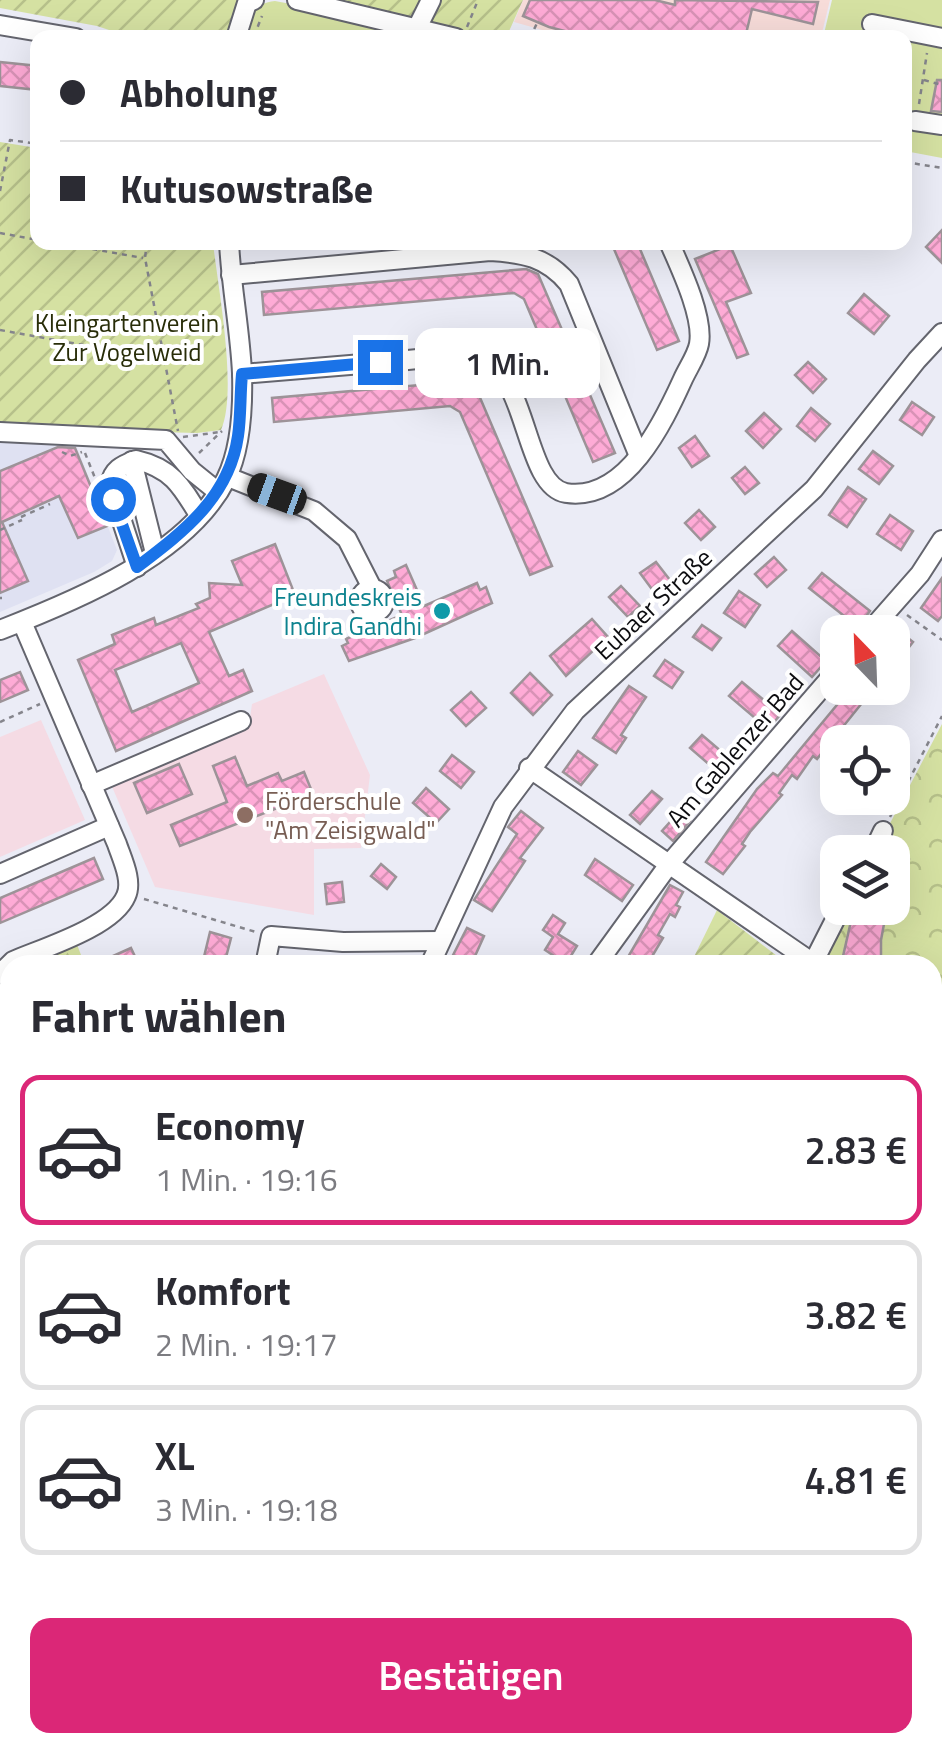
<!DOCTYPE html>
<html lang="de">
<meta charset="utf-8">
<style>
:root{--surface:#fff;--page:#f7f7f7;--text:#2b2b33;--muted:#7c7c81;--line:#e1e1e2;--accent:#db2777}
body{margin:0;font-family:"Titillium Web",sans-serif;background:var(--page);color:var(--text);height:100vh;display:flex;flex-direction:column;font-size:38px;white-space:nowrap}
*{box-sizing:border-box;margin:0}
p{font-size:32px;color:var(--muted)}
.icon{flex:none;width:55px;height:55px;fill:none;stroke:currentColor;stroke-width:2;stroke-linecap:round;stroke-linejoin:round}
.map{position:relative;flex:1;overflow:hidden}
.side{position:absolute;left:0px;top:955px;width:942px;height:798px;display:flex;flex-direction:column;background:var(--surface);border-radius:30px 30px 0 0;box-shadow:0 10px 40px #0002}
.side>*{flex:none}
.hud{position:absolute;left:30px;top:30px;width:882px;height:220px;border-radius:20px;box-shadow:0 10px 40px #0002;display:grid;align-content:center;height:220px;padding:0 30px;background:var(--surface)}
.needle{width:65px;rotate:337deg}
.controls{position:absolute;left:820px;top:615px;display:grid;gap:20px}
.controls a{display:grid;place-items:center;width:90px;height:90px;border-radius:20px;background:var(--surface);box-shadow:0 10px 40px #0002;font-size:50px}
.end{position:absolute;width:45px;height:45px;margin:-22px;border:12px solid #1a73e8;background:#fff;box-shadow:0 0 0 5px #fff}
.from{border-radius:50%}
.bubble{position:absolute;height:70px;border-radius:20px;background:var(--surface);box-shadow:0 10px 40px #0002;font-size:32px;font-weight:600;line-height:70px;text-align:center}
.car{position:absolute;width:30px;height:60px;margin:-30px -15px;border-radius:12px;box-shadow:0 0 8px 2px #0007;background:linear-gradient(#222 24%,#8ab4d8 0 40%,#222 0 76%,#8ab4d8 0 86%,#222 0)}
.hud b{display:flex;align-items:center;gap:35px;height:95px;font-size:38px}
.hud b+b{border-top:2px solid var(--line)}
.hud i{width:25px;height:25px;background:var(--text)}
ul{padding:0;list-style:none}
li{display:flex;align-items:center;gap:30px;height:150px;margin:0 20px 15px;padding:0 10px;border:5px solid var(--line);border-radius:20px}
li div{flex:1}
li b{display:block;font-size:38px}
li em{font-style:normal;font-weight:600}
li.active{border-color:var(--accent)}
li>.icon{width:90px;height:90px;stroke-width:1.5}
h2{padding:0 30px;font-size:45px;line-height:120px}
.cta{display:flex;gap:20px;margin-top:auto;padding:20px 30px}
.cta a{flex:1;height:115px;border-radius:20px;background:var(--accent);color:#fff;font-size:40px;font-weight:600;line-height:115px;text-align:center}
.map>svg:first-child{display:block}
</style>
<div class="map">
<svg width="942" height="1752" viewBox="0 0 942 1752">
<defs>
<pattern id="forest-firs" width="22" height="20" patternUnits="userSpaceOnUse" patternTransform="scale(2.5)"><rect width="22" height="20" fill="#d5e1a2"/><path d="M5 1l3.5 6h-7zM16 11l3.5 6h-7z" fill="#b6c08a"/></pattern>
<pattern id="park-crowns" width="20" height="18" patternUnits="userSpaceOnUse" patternTransform="scale(2.5)"><rect width="20" height="18" fill="#d5e1a2"/><path d="M2 6a3 3 0 1 1 6 0M12 15a3 3 0 1 1 6 0" fill="none" stroke="#b6c08a"/></pattern>
<pattern id="garden-furrows" width="10" height="10" patternUnits="userSpaceOnUse" patternTransform="scale(2.5)"><rect width="10" height="10" fill="#d5e1a2"/><path d="M-1 1l2-2M0 10L10 0M9 11l2-2" fill="none" stroke="#b6c08a"/></pattern>
<pattern id="building-cross-hatch" width="8" height="8" patternUnits="userSpaceOnUse" patternTransform="scale(2.5)"><rect width="8" height="8" fill="#feabd6"/><path d="M0 0l8 8M0 8l8-8" fill="none" stroke="#d892b6"/></pattern>
</defs>
<rect width="100%" height="100%" fill="#ebecf6"/>
<polygon fill="#dfe1f2" points="0,439 74,440 117,550 112,561 94,572 0,612"/>
<g fill="#f7dcd9">
<polygon points="523,0 830,0 821,37 567,37 514,22"/>
<polygon points="339,1742 441,1743 437,1752 349,1752"/>
</g>
<g fill="#f5dbe4">
<polygon points="324,674 370,775 361,848 314,849 314,915 155,887 110,782 249,724 252,704"/>
<polygon points="41,720 85,820 0,857 0,737"/>
<polygon points="10,1286 10,1501 0,1498 0,1290"/>
</g>
<g fill="#d5e1a2">
<polygon points="832,0 942,0 942,158 905,151 905,38 823,38"/>
<path d="M275,1L349,15L438,37L261,38L244,34C249,13 253,4 275,1Z"/>
</g>
<g fill="url(#forest-firs)">
<polygon points="76,942 83,960 71,965 31,965"/>
<polygon points="942,1119 942,1184 933,1196 933,1142"/>
</g>
<polygon fill="url(#park-crowns)" points="942,724 942,1098 935,1112 932,1110 932,965 815,965 846,908 892,908 892,852 875,852"/>
<g fill="url(#garden-furrows)">
<polygon points="0,0 238,0 229,38 130,37 97,26 0,8"/>
<polygon points="327,0 523,0 506,38 486,37"/>
<path d="M0,142L37,148L38,242L213,243C218,287 238,392 221,430L197,433L0,428Z"/>
<polygon points="717,910 789,965 690,965"/>
</g>
<g fill="none" stroke-linecap="round" stroke-linejoin="round">
<polyline stroke="#4088a5" stroke-width="4" points="932,1171 942,1164"/>
</g>
<g fill="url(#building-cross-hatch)" stroke="#9d9398" stroke-width="2.5" fill-rule="evenodd">
<polygon points="530,0 655,0 675,5 675,0 818,2 813,24 752,9 745,38 709,38 690,33 690,38 592,38 549,27 523,16"/>
<polygon points="0,62 38,66 38,90 0,86"/>
<polygon points="937,80 942,80 942,112 931,111"/>
<polygon points="942,230 942,263 926,247"/>
<polygon points="611,242 637,242 679,341 657,350"/>
<polygon points="730,245 751,293 726,302 748,354 737,358 695,259"/>
<polygon points="526,269 538,274 615,453 593,462 524,299 514,293 264,315 262,292"/>
<polygon points="864,294 889,316 874,334 848,313"/>
<polygon points="808,362 826,379 813,393 795,375"/>
<polygon points="466,381 475,386 552,566 530,575 460,412 450,406 274,422 272,398"/>
<polygon points="912,402 934,417 922,435 900,420"/>
<polygon points="811,408 830,424 815,441 797,426"/>
<polygon points="764,413 781,429 763,448 746,431"/>
<polygon points="695,436 709,456 692,467 679,448"/>
<polygon points="58,447 75,448 107,526 78,538 59,496 2,522 28,581 0,593 0,471"/>
<polygon points="873,451 893,466 879,484 859,469"/>
<polygon points="745,467 759,483 745,494 732,478"/>
<polygon points="848,487 866,499 847,527 829,515"/>
<polygon points="699,510 715,527 701,540 685,523"/>
<polygon points="890,515 913,531 901,550 877,534"/>
<path d="M275,544L295,595L209,632L229,676L243,670L252,691L116,751L78,660L115,644L112,635L154,618L156,625L199,608L196,604L210,598L209,583L242,585L232,561ZM181,643L199,683L132,712L115,670Z"/>
<polygon points="774,557 786,570 767,587 755,574"/>
<polygon points="656,562 670,580 654,592 640,573"/>
<polygon points="406,565 424,606 477,583 480,590 486,587 492,603 415,638 349,661 342,646 348,643 346,639 402,615 387,581 396,577 394,571"/>
<polygon points="822,573 870,611 858,627 809,588"/>
<polygon points="942,578 942,616 938,621 921,608"/>
<polygon points="621,586 640,606 628,617 609,597"/>
<polygon points="739,591 760,605 745,627 724,613"/>
<polygon points="592,619 608,637 566,676 550,656"/>
<polygon points="702,625 721,638 712,650 693,637"/>
<polygon points="792,631 826,661 812,677 778,646"/>
<polygon points="899,631 913,642 892,669 893,640"/>
<polygon points="665,660 683,672 672,688 654,676"/>
<polygon points="20,672 28,690 0,702 0,680"/>
<polygon points="530,673 552,695 533,715 511,693"/>
<polygon points="742,682 781,714 768,729 729,696"/>
<polygon points="629,686 646,697 621,735 626,738 616,753 593,738"/>
<polygon points="851,688 874,688 838,733 835,730 821,747 824,750 817,759 813,756 797,779 792,775 779,793 782,795 750,832 742,844 745,846 723,874 706,862 757,789 773,773 778,776"/>
<polygon points="471,692 486,708 466,726 451,710"/>
<polygon points="702,735 736,764 725,778 690,748"/>
<polygon points="578,751 597,765 581,785 563,772"/>
<polygon points="452,755 474,772 461,788 440,771"/>
<polygon points="235,757 247,786 278,773 282,781 304,772 313,794 180,846 171,825 227,802 213,766"/>
<polygon points="179,764 192,794 147,813 134,783"/>
<polygon points="426,788 449,809 436,823 413,803"/>
<polygon points="652,791 662,799 640,824 630,815"/>
<polygon points="521,811 543,828 520,858 525,861 492,911 474,900 517,834 508,827"/>
<polygon points="679,812 690,821 673,841 662,831"/>
<polygon points="892,848 904,850 909,859 892,890"/>
<polygon points="94,858 103,879 0,923 0,898"/>
<polygon points="595,859 633,885 622,901 585,875"/>
<polygon points="381,864 396,877 387,889 371,876"/>
<polygon points="342,882 344,902 327,904 325,884"/>
<polygon points="670,885 683,892 676,905 680,907 675,917 670,914 658,935 663,938 647,965 628,965 632,959 628,957"/>
<polygon points="854,908 887,908 881,940 881,965 841,965"/>
<polygon points="553,915 565,923 558,934 577,946 566,964 545,950 553,937 543,930"/>
<polygon points="467,928 484,936 471,965 456,965 457,961 451,959"/>
<polygon points="210,932 231,938 224,965 202,965"/>
<polygon points="131,948 139,965 93,965"/>
</g>
<g fill="none" stroke-linecap="round" stroke-linejoin="round">
<g stroke="#64656e" stroke-width="22">
<g id="minor">
<polyline points="297,0 456,38"/>
<polyline points="872,24 942,38"/>
<polyline points="0,25 76,38"/>
<polyline points="417,28 431,0"/>
<polyline points="236,38 247,3 254,0"/>
<polyline points="915,121 942,125"/>
<path d="M231,275L490,251C523,253 547,257 569,284L639,456"/>
<path d="M242,374C290,370 338,366 386,362C416,360 456,352 485,362C528,378 525,486 566,493C626,502 663,423 683,379C688,368 697,355 699,344C704,317 680,267 669,242"/>
<polyline points="0,432 166,440 192,471 218,492"/>
<polyline points="132,461 155,553"/>
<polyline points="228,477 314,511 347,539 372,588"/>
<path d="M137,567L110,485C112,470 122,465 136,460C171,468 181,485 199,515"/>
<circle cx="372" cy="601" r="12"/>
<path d="M0,630C75,601 188,555 226,479C241,449 243,406 242,373C240,329 231,286 229,242"/>
<polyline points="869,632 920,574 942,540"/>
<polyline points="529,768 813,963 841,908"/>
<polyline points="91,785 241,721"/>
<polyline points="873,852 883,831"/>
<polyline points="0,874 109,826"/>
<polyline points="265,965 271,936 343,942 440,941"/>
<polyline points="430,965 503,807 575,711 814,489 917,360 942,333"/>
<polyline points="596,965 670,863 838,669"/>
<path d="M0,974L13,961C43,948 113,927 126,896C133,881 122,859 117,844L22,622"/>
<polyline points="0,1063 10,1088"/>
<polyline points="0,1182 10,1178"/>
<polyline points="932,1657 942,1613"/>
<polyline points="813,1742 814,1752"/>
<polyline points="906,1752 909,1742"/>
</g>
</g>
<g stroke="#cacaca" stroke-width="28">
<g id="major">
<polyline points="0,1600 10,1600"/>
<polyline points="333,1742 344,1752"/>
</g>
</g>
<g stroke="#85858c" stroke-width="2.5" stroke-dasharray="5 5" stroke-linecap="butt">
<polyline points="467,27 478,0"/>
<polyline points="254,36 262,16"/>
<polyline points="530,38 537,23"/>
<polyline points="924,80 942,85"/>
<polyline points="919,104 927,53"/>
<polyline points="905,162 942,168"/>
<polyline points="0,191 10,140 38,144"/>
<polyline points="0,233 38,240"/>
<polyline points="53,242 143,258"/>
<polyline points="147,242 145,258 178,431"/>
<polyline points="0,330 161,359"/>
<polyline points="183,437 220,432"/>
<polyline points="62,452 70,456 82,452"/>
<polyline points="85,453 95,478"/>
<polyline points="199,453 222,431"/>
<polyline points="21,517 50,504"/>
<polyline points="0,530 22,520"/>
<polyline points="0,598 2,598"/>
<polyline points="907,615 942,640"/>
<polyline points="0,722 40,704"/>
<polyline points="890,817 942,716"/>
<polyline points="144,899 256,932"/>
<polyline points="932,1508 942,1510"/>
<polyline points="932,1691 942,1690"/>
<polyline points="932,1695 942,1695"/>
<polyline points="752,1742 752,1752"/>
<polyline points="433,1752 437,1742"/>
</g>
<use href="#minor" stroke="#fff" stroke-width="18"/>
<use href="#major" stroke="#c4b786" stroke-width="22"/>
</g>
<g fill="none" stroke-linecap="round" stroke-linejoin="round">
<path stroke="#1a73e8" stroke-width="12" d="M113,499L137,567C183,532 229,498 238,436C241,416 240,395 242,374L380,362"/>
</g>
<circle fill="#0f9aa8" stroke="#fff" stroke-width="4" cx="442" cy="611" r="10"/>
<circle fill="#8d6e63" stroke="#fff" stroke-width="4" cx="245" cy="815" r="10"/>
<g text-anchor="middle" stroke-width="8" stroke-linejoin="round" paint-order="stroke">
<g font-size="25" fill="#282d08" stroke="#fff">
<text x="127" y="332">Kleingartenverein<tspan x="127" dy="29">Zur Vogelweid</tspan></text>
</g>
<g font-size="25" fill="#0d838f" stroke="#fff" text-anchor="end">
<text x="422" y="606">Freundeskreis<tspan x="422" dy="29">Indira Gandhi</tspan></text>
</g>
<g font-size="25" fill="#0c0c0f" stroke="#fff">
<text transform="translate(653 604) rotate(-43)" y="9">Eubaer Straße</text>
<text transform="translate(735 750) rotate(-49)" y="9">Am Gablenzer Bad</text>
</g>
<g font-size="25" fill="#785e54" stroke="#fff" text-anchor="start">
<text x="265" y="810">Förderschule<tspan x="265" dy="29">"Am Zeisigwald"</tspan></text>
</g>
</g>
</svg>
<div class="controls">
<a><svg class="needle" viewBox="-14 -14 28 28"><path d="M0-13l5 13h-10z" fill="#e53935"/><path d="M0 13l5-13h-10z" fill="#7c7c81"/></svg></a>
<a><svg class="icon" aria-label="locate" viewBox="0 0 24 24"><circle cx="12" cy="12" r="6"/><path d="M12 2v4M12 18v4M2 12h4M18 12h4"/></svg></a>
<a><svg class="icon" aria-label="layers" viewBox="0 0 24 24"><path d="M12 4l9 5-9 5-9-5zM3 14l9 5 9-5"/></svg></a>
</div>
<i class="end from" style="left:113px;top:499px"></i>
<i class="end" style="left:380px;top:362px"></i>
<div class="bubble" style="left:415px;top:328px;width:185px">1 Min.</div>
<i class="car" style="left:277px;top:494px;rotate:290deg"></i>
<div class="hud">
<b><i class="from"></i>Abholung</b>
<b><i></i>Kutusowstraße</b>
</div>
<section class="side">
<h2>Fahrt wählen</h2>
<ul>
<li class="active"><svg class="icon" aria-label="car" viewBox="0 0 24 24"><path d="M5 17H2v-5l4-1 3-4h7l3 4 3 1v5h-3M9 17h6M6 11h13"/><circle cx="7" cy="17" r="2"/><circle cx="17" cy="17" r="2"/></svg><div><b>Economy</b><p>1 Min. · 19:16</p></div><em>2.83 €</em></li>
<li><svg class="icon" aria-label="car" viewBox="0 0 24 24"><path d="M5 17H2v-5l4-1 3-4h7l3 4 3 1v5h-3M9 17h6M6 11h13"/><circle cx="7" cy="17" r="2"/><circle cx="17" cy="17" r="2"/></svg><div><b>Komfort</b><p>2 Min. · 19:17</p></div><em>3.82 €</em></li>
<li><svg class="icon" aria-label="car" viewBox="0 0 24 24"><path d="M5 17H2v-5l4-1 3-4h7l3 4 3 1v5h-3M9 17h6M6 11h13"/><circle cx="7" cy="17" r="2"/><circle cx="17" cy="17" r="2"/></svg><div><b>XL</b><p>3 Min. · 19:18</p></div><em>4.81 €</em></li>
</ul>
<div class="cta"><a>Bestätigen</a></div>
</section>
</div>
